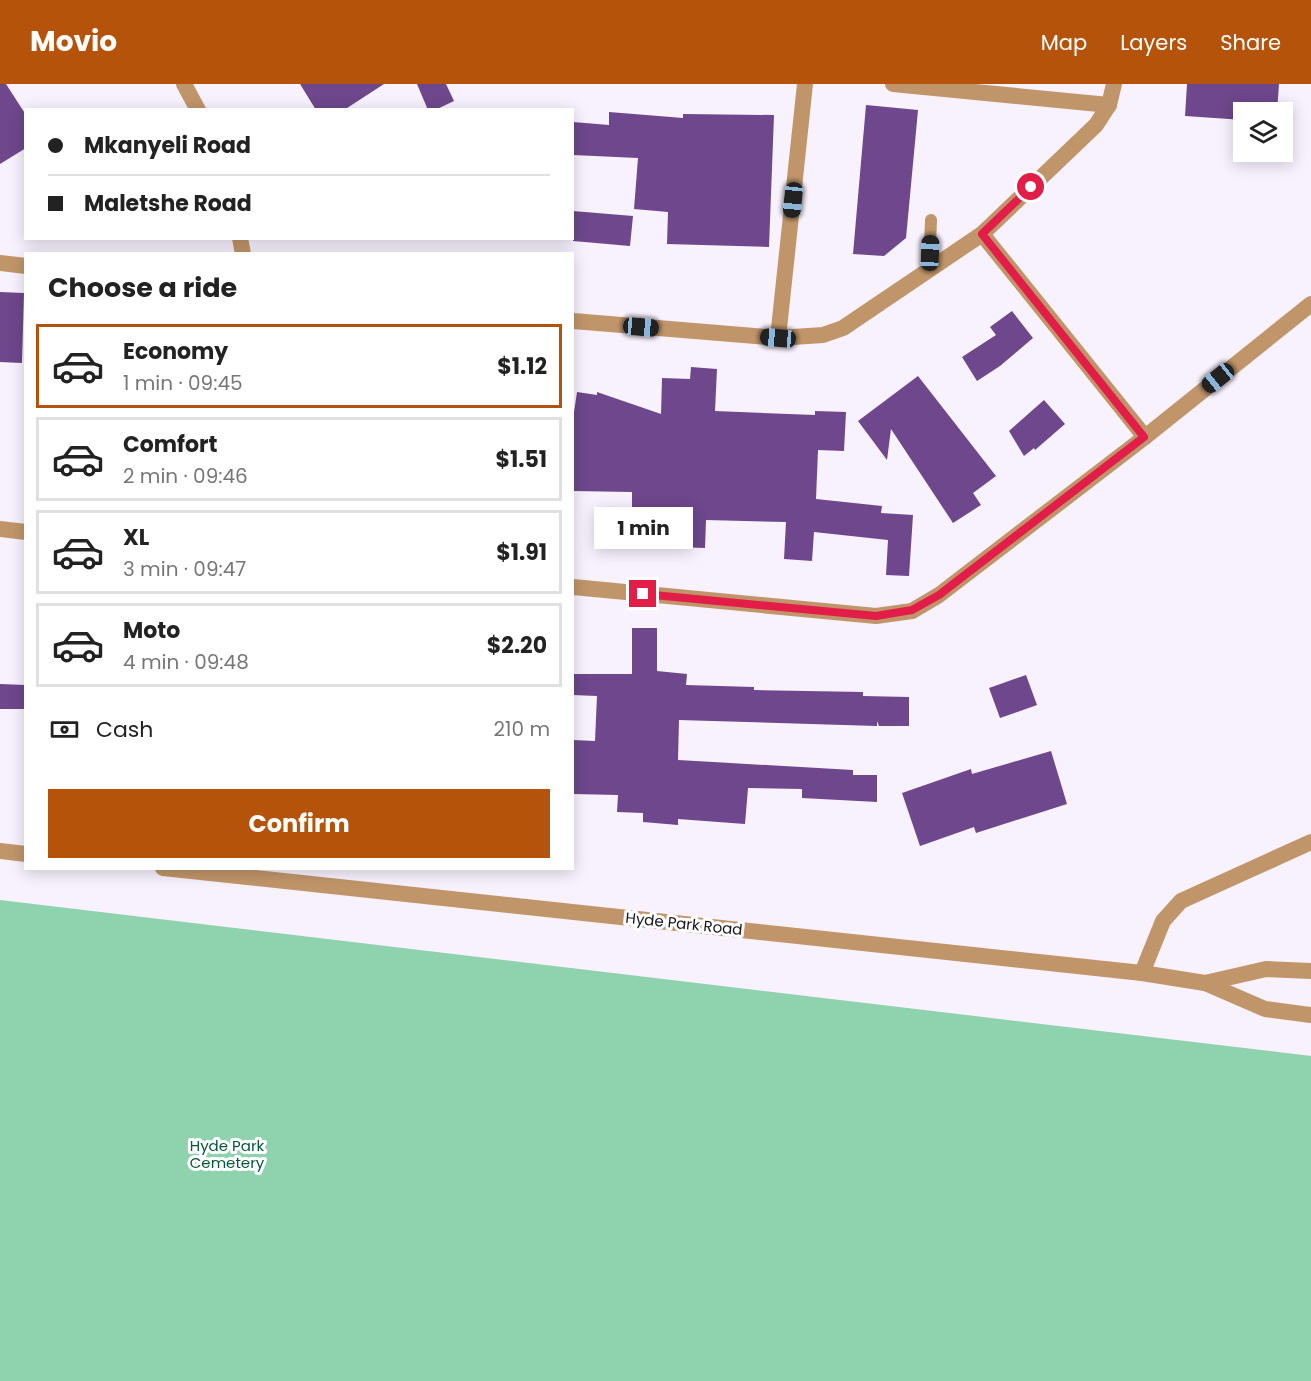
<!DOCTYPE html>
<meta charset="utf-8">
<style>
:root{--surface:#fff;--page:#f2f2f2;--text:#222;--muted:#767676;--line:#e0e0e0;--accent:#b45309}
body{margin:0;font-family:Poppins,sans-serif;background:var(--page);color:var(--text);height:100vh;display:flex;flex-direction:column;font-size:22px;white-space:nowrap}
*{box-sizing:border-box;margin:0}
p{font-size:20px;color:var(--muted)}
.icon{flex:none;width:33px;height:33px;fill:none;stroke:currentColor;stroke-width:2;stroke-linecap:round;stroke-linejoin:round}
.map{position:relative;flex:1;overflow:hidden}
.sheet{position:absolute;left:24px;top:168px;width:550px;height:618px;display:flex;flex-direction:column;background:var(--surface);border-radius:0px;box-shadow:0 3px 15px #0003}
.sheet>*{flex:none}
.banner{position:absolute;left:24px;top:24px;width:550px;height:132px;border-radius:0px;box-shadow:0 3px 15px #0003;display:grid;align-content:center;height:132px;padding:0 24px;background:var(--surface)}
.fabs{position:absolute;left:1233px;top:18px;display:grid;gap:12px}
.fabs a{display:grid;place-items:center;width:60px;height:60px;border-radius:0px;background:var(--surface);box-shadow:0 3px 15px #0003;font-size:30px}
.end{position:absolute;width:27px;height:27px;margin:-14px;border:8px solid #e11d48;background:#fff;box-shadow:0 0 0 3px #fff}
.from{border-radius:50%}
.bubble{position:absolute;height:42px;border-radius:0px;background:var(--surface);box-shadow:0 3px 15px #0003;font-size:20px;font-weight:700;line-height:42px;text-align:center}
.car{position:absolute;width:18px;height:36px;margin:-18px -9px;border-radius:8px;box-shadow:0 0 4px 2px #0007;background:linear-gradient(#222 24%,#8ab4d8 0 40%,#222 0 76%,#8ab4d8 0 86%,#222 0)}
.banner b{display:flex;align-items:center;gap:21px;height:57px;font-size:22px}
.banner b+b{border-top:2px solid var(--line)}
.banner i{width:15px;height:15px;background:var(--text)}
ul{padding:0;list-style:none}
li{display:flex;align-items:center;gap:18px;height:84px;margin:0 12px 9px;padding:0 12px;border:3px solid var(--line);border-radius:0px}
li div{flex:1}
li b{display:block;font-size:22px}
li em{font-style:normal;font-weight:700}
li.selected{border-color:var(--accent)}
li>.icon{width:54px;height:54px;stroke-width:1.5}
h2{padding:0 24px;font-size:27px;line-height:72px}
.pay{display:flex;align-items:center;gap:15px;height:66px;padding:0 24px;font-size:22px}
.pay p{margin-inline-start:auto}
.button{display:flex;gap:12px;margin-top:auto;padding:12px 24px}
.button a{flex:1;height:69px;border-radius:0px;background:var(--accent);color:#fff;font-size:24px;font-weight:700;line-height:69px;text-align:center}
header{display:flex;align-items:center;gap:36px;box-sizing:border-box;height:84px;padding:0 30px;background:var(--accent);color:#fff}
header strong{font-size:28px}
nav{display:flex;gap:33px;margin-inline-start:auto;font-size:21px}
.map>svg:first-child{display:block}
</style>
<header>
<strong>Movio</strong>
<nav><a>Map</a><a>Layers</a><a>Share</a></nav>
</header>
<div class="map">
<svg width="1311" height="1297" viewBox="0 0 1311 1297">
<rect width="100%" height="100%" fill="#f8f1fe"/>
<polygon fill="#8ed2ae" points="0,816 1311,972 1311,1297 0,1297"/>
<g fill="#6e478c">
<polygon points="0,0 6,0 26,31 26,64 0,80"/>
<polygon points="300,0 384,0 344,26 316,26"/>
<polygon points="417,0 446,0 454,17 435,26 428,26"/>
<polygon points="1187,0 1279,0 1277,28 1244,28 1244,36 1185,32"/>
<polygon points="866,21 918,26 906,154 884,172 853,170"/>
<polygon points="609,28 683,34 683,30 774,31 769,163 667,160 668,128 634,125 638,74 573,71 573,38 609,41"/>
<polygon points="573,127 633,132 630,162 573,157"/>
<polygon points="0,208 24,209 22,279 0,278"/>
<polygon points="1012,227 1033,254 1000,282 977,297 962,273 996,251 990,243"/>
<polygon points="691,283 717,285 715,327 815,331 815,327 846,328 844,367 818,366 816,415 882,422 881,429 913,431 909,492 886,491 888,456 814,448 812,477 784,475 786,438 706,436 705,464 672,463 673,453 632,449 632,408 573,407 573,335 577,308 597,311 597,308 661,330 662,294 690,295"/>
<polygon points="918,292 996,392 973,409 981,421 953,439 891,345 887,376 858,337"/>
<polygon points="1044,316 1065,340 1035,366 1034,364 1024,372 1009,347"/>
<polygon points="632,544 657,544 657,587 687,590 686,601 754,603 754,606 863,608 863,612 909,613 909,642 879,642 877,637 877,642 679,636 678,676 853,686 853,691 877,691 877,718 802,714 802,705 748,704 745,740 678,735 678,741 643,738 643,729 617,728 618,711 573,710 573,656 595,657 597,612 573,611 573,590 632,590"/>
<polygon points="1026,591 1037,621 1000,634 989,604"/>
<polygon points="0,600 26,601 26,625 0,625"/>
<polygon points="1051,667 1067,720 976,749 974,743 920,762 902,709 971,685 972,690"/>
</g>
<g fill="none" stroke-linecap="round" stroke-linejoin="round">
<polyline stroke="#c09569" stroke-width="12" points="929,186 931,136"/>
<g stroke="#c09569" stroke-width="16">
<polyline points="184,0 198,26"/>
<polyline points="893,0 1109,21"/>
<polyline points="982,150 1145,353"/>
<polyline points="240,154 243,170"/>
<polyline points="0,179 26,182"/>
<polyline points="573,237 778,254 823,251 843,244 982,150 1096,41 1109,21 1114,0"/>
<polyline points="778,254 805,0"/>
<polyline points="0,445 26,448"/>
<polyline points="573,503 876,532 912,527 939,511 1145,353 1311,220"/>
<polyline points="1142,889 1163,837 1181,817 1311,758"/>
</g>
<g stroke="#c09569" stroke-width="16">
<polyline points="0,767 26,770"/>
<polyline points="163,784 1142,889 1205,899 1265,925 1311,931"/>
<polyline points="1205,899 1266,885 1311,887"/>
</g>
</g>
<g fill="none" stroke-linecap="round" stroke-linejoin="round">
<polyline stroke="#e11d48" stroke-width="8" points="643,510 876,532 912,526 939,511 1144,353 982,150 1031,103"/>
</g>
<g text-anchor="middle" stroke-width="6" stroke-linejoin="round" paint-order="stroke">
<g font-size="15" fill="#18141b" stroke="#fff">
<text transform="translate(684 840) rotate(6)" y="5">Hyde Park Road</text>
</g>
<g font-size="15" fill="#055638" stroke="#fff">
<text x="227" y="1067">Hyde Park<tspan x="227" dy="17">Cemetery</tspan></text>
</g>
</g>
</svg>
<div class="fabs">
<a><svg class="icon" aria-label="layers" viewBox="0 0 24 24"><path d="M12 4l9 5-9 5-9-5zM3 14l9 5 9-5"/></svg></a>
</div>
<i class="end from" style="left:1031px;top:103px"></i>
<i class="end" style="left:643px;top:510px"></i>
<div class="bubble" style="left:594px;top:423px;width:99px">1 min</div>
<i class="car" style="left:793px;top:116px;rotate:186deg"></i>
<i class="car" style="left:930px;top:169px;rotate:2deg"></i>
<i class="car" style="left:641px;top:243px;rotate:95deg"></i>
<i class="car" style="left:778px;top:254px;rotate:275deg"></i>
<i class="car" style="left:1218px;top:294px;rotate:231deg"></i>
<div class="banner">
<b><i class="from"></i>Mkanyeli Road</b>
<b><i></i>Maletshe Road</b>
</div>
<section class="sheet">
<h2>Choose a ride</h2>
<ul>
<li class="selected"><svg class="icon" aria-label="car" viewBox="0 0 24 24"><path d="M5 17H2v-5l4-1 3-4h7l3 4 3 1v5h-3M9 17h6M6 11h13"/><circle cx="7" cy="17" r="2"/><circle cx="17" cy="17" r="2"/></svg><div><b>Economy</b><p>1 min · 09:45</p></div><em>$1.12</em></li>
<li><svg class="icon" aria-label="car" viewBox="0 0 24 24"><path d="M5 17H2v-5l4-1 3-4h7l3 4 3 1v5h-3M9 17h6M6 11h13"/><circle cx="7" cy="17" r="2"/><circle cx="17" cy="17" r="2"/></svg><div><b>Comfort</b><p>2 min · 09:46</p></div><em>$1.51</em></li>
<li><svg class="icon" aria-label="car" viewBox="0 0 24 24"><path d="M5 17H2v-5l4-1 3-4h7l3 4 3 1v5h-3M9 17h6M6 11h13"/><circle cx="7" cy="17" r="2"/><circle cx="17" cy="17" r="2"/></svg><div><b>XL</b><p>3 min · 09:47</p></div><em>$1.91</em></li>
<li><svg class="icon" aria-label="car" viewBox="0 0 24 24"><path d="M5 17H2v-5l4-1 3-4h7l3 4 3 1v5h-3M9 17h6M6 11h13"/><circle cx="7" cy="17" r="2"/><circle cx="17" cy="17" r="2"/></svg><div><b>Moto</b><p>4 min · 09:48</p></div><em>$2.20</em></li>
</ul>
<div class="pay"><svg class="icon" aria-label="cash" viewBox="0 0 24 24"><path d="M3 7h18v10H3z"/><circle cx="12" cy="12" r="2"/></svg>Cash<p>210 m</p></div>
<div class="button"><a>Confirm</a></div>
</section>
</div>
